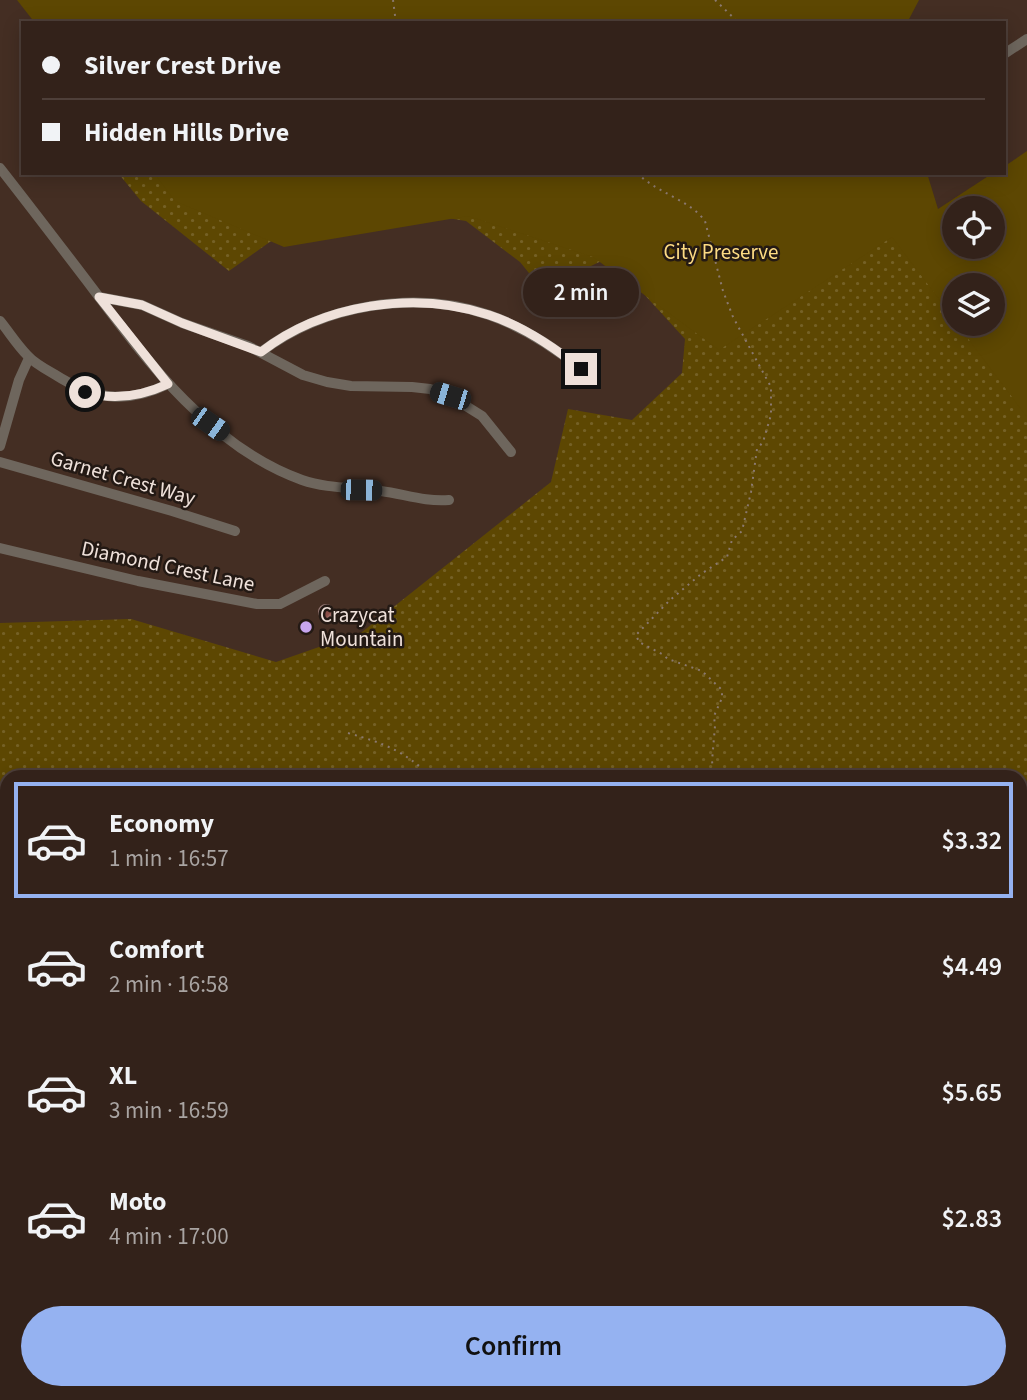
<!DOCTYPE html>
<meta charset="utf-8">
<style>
:root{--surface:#33221a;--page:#3e2f27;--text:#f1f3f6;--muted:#a9a4a2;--line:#4e3f39;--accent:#95b2f1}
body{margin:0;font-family:"Source Sans 3",sans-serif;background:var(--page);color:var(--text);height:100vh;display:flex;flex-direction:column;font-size:26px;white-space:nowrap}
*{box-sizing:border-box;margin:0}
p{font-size:23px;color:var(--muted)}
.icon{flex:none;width:38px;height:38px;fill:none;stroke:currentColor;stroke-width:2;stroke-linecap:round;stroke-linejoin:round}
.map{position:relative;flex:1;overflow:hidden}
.side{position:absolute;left:0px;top:770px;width:1027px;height:630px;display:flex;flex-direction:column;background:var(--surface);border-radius:21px 21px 0 0;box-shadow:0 4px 18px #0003,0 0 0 2px var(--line)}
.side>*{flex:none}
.top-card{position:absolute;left:21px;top:21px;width:985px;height:154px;border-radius:0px;box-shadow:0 4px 18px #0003,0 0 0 2px var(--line);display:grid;align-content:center;height:154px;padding:0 21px;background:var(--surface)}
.tools{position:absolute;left:942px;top:196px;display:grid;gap:14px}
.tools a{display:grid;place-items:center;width:63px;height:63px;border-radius:50%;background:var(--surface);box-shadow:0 4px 18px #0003,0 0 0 2px var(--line);font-size:35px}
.end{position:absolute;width:32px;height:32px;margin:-16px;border:9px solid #efe1da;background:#111;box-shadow:0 0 0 4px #111}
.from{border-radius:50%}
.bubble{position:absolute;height:49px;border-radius:24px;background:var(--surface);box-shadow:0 4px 18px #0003,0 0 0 2px var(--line);font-size:23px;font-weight:600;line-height:49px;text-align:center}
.car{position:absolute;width:21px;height:42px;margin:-21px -10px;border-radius:9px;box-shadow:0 0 5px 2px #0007;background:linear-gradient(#222 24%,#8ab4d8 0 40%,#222 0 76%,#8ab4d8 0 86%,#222 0)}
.top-card b{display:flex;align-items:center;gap:24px;height:66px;font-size:26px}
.top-card b+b{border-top:2px solid var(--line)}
.top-card i{width:18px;height:18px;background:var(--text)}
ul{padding:12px 0 0;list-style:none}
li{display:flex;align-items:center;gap:21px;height:116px;margin:0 14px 10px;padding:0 7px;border:4px solid transparent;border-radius:0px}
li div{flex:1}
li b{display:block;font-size:26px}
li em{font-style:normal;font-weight:600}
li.on{border-color:var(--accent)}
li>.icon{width:63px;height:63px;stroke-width:1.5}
.action{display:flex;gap:14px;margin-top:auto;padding:14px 21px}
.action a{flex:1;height:80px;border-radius:42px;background:var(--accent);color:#111;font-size:28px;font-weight:600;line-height:80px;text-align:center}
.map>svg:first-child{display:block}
</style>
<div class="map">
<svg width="1027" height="1400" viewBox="0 0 1027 1400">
<defs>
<pattern id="grass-dots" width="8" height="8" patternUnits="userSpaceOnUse" patternTransform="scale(1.75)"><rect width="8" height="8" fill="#5d4702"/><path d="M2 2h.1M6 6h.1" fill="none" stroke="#756126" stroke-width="1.8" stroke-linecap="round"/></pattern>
<pattern id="building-hatch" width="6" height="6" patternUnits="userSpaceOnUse" patternTransform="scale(1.75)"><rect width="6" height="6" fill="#8a4d46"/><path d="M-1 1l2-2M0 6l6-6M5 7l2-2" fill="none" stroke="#9b6660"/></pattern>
</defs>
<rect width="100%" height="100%" fill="#442e23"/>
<path fill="url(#grass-dots)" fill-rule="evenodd" d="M118,173H897L954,247H992V208L1027,193V1400H0V623L131,619L276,662L362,632L551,482L568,409L632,420L682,373L685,339L610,257L542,289L520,262L466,221L397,210L281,234L229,271L141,201ZM954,285H992V324H954ZM7,777H1020V1393H7Z"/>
<g fill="#5d4702" fill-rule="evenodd">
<polygon points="17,0 919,0 907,23 35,23"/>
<path d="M1027,151V417L957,324H992V285H954V319L892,237L719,350L593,257L468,216L284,247L175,201L154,173H927L938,209L993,173H1004L1005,166ZM954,208H992V247H954Z"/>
</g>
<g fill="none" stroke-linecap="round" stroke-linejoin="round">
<g stroke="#3f081a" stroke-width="3.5">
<polyline points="0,940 7,942"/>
<polyline points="0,1140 7,1148"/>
<polyline points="155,1393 158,1400"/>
</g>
</g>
<circle fill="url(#building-hatch)" stroke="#957773" stroke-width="2" cx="326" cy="612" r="7"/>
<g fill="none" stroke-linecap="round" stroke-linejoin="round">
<g stroke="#8b796f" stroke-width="2" stroke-dasharray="2 5" stroke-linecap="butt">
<polyline points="393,0 396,23"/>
<polyline points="715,0 739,23"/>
<path d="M637,173C657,193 690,200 705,221L723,291L733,317L771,387V415L763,442L757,449L751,492L742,531L732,540L727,557L701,574L670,600L636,635L639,642L662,654L668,659L702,671L722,690V698L714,716L715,726L712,761L714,777"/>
<path d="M348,733C386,744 402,750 432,777"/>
<polyline points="0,926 7,930"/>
<polyline points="0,1021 7,1020"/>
<polyline points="1020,1065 1027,1075"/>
<polyline points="0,1087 7,1093"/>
<polyline points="276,1393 285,1400"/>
<polyline points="716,1393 721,1400"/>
</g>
<g stroke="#6e665d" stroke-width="10">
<polyline points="1004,54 1027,39"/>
<path d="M0,168C29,205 58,243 87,281C144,357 209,447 302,480C328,489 354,487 381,491C404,494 425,502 449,500"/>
<polyline points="99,297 142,305 182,323 248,346 303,375 327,382 351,386 412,387 430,389 450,396 482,416 511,452"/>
<path d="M0,321C9,332 17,345 27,355C34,363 45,369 54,374C93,399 125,405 168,384"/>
<path d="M261,352C323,305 415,289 489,315C523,327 554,347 581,369"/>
<polyline points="0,446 19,380 29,358"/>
<polyline points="0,462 172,511 235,531"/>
<polyline points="0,548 138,581 257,604 280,604 325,581"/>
</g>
</g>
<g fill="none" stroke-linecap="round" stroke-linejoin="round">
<path stroke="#efe1da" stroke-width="9" d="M85,392C114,401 142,396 168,384L99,297L142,305L182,323L261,352C323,304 415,290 489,315C523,326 554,347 581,369"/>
</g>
<circle fill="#c7a6ef" stroke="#231914" stroke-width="2.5" cx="306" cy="627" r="7"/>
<g text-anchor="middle" stroke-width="5" stroke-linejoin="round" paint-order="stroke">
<g font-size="21" fill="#fddb83" stroke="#231914">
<text x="721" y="259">City Preserve</text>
</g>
<g font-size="21" fill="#efe1da" stroke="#231914">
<text transform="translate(123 478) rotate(16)" y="7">Garnet Crest Way</text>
<text transform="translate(168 566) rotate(12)" y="7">Diamond Crest Lane</text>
</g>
<g font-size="21" fill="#efe1da" stroke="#231914" text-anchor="start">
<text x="320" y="622">Crazycat<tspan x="320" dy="24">Mountain</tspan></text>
</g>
</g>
</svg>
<div class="tools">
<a><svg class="icon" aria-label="locate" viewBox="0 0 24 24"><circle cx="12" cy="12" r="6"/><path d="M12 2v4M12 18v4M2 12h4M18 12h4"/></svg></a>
<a><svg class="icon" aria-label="layers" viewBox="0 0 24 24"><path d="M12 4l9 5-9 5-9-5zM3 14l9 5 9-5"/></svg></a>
</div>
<i class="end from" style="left:85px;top:392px"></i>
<i class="end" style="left:581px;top:369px"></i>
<div class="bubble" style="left:523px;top:268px;width:116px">2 min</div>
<i class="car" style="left:450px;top:396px;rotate:287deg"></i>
<i class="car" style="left:210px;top:424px;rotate:125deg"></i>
<i class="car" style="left:361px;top:490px;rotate:91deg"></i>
<div class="top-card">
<b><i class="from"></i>Silver Crest Drive</b>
<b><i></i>Hidden Hills Drive</b>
</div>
<section class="side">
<ul>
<li class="on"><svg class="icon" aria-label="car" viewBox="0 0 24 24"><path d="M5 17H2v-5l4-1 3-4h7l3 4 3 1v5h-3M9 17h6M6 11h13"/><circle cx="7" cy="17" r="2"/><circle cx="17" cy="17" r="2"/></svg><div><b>Economy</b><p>1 min · 16:57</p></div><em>$3.32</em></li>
<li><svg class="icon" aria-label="car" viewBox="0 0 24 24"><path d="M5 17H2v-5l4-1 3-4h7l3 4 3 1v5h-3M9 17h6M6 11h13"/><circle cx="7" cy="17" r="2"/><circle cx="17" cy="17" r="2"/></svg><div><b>Comfort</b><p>2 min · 16:58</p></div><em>$4.49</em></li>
<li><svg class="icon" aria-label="car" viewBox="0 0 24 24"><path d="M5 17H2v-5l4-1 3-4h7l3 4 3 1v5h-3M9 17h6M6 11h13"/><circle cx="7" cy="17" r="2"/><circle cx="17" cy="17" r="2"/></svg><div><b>XL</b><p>3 min · 16:59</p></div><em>$5.65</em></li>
<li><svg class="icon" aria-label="car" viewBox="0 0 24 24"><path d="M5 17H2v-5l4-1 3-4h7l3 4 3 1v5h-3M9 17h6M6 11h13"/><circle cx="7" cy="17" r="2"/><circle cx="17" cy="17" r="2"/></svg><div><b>Moto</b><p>4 min · 17:00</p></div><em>$2.83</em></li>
</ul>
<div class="action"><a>Confirm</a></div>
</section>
</div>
